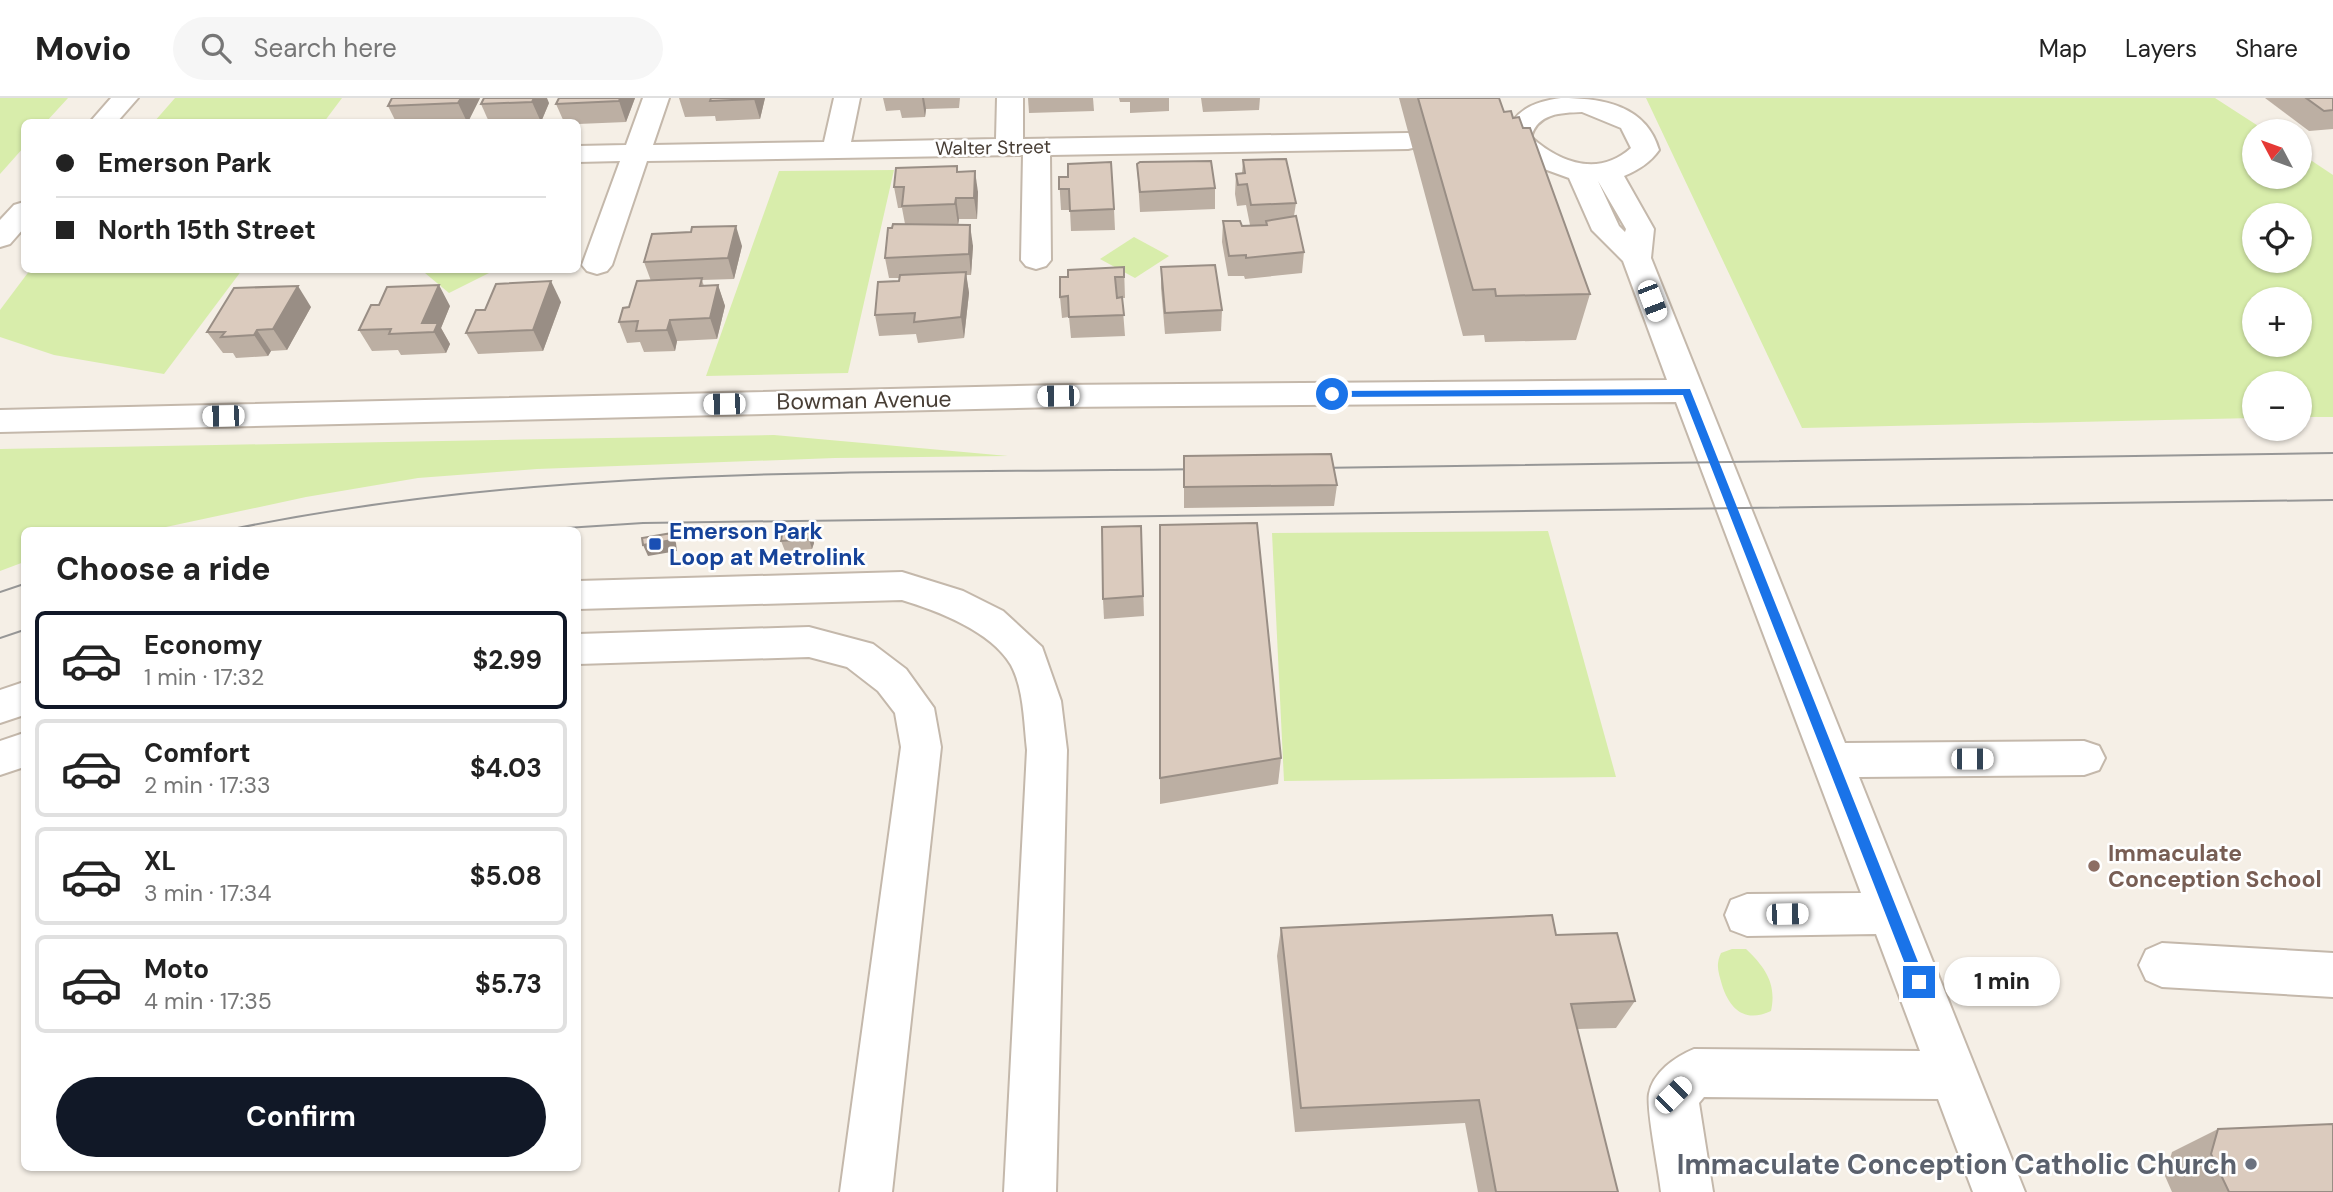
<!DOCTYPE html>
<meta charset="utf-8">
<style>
:root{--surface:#fff;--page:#f6f6f6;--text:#222;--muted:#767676;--line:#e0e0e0;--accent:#111827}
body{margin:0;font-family:"DM Sans",sans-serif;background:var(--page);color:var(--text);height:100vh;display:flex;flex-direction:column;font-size:26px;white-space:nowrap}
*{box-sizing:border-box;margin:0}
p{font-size:23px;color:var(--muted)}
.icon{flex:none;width:38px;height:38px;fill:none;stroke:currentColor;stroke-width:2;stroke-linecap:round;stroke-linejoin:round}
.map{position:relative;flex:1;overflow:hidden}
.details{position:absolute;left:21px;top:429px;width:560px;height:644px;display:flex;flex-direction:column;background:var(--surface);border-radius:10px;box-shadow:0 2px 5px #0004}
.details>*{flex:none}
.banner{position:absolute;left:21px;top:21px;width:560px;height:154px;border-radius:10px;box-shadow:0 2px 5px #0004;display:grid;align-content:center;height:154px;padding:0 35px;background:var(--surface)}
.needle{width:46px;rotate:311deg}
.controls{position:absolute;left:2242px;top:21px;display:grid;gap:14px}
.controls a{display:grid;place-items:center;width:70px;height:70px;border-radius:50%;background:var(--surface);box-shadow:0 2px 5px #0004;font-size:35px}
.end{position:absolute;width:32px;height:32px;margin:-16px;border:9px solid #1a73e8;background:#fff;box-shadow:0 0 0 4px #fff}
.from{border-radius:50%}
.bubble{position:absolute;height:49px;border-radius:24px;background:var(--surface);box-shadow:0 2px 5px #0004;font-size:23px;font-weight:700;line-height:49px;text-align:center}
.car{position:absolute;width:21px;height:42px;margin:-21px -10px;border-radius:9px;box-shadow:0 0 5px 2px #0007;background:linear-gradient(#fff 24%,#345 0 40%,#fff 0 76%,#345 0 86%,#fff 0)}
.banner b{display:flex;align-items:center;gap:24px;height:66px;font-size:26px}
.banner b+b{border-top:2px solid var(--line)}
.banner i{width:18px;height:18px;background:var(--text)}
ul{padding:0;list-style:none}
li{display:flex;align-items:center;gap:21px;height:98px;margin:0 14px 10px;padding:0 21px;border:4px solid var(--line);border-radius:10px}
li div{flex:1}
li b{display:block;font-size:26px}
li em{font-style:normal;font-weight:700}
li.selected{border-color:var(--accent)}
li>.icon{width:63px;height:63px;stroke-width:1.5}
h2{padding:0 35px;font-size:32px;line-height:84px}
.action{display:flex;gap:14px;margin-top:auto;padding:14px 35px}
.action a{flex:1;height:80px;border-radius:42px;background:var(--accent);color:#fff;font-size:28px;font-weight:700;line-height:80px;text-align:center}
header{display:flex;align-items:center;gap:42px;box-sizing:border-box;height:98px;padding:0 35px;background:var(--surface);border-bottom:2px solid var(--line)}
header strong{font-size:33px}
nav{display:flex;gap:38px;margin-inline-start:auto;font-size:24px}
.search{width:490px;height:63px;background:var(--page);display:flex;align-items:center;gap:18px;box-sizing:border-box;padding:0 24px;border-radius:38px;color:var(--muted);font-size:26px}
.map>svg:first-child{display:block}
</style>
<header>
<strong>Movio</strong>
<div class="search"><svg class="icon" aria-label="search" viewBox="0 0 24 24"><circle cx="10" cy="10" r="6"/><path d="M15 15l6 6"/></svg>Search here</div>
<nav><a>Map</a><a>Layers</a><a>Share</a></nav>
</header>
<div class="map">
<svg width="2333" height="1094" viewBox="0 0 2333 1094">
<rect width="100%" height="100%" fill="#f5efe6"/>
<g fill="#d8edab" fill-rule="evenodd">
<polygon points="0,0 68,0 46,24 24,24 24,49 0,76"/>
<polygon points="175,0 342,0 324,24 154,24"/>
<path d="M1646,0H2215L2266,33H2254V79H2300V55L2333,77V319H2300V285H2254V320L1802,330ZM2254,117H2300V163H2254ZM2254,201H2300V247H2254Z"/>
<polygon points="894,72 848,275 706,278 779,73"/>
<polygon points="1134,139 1169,158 1135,180 1100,161"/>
<polygon points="30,172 242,172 164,276 54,257 0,239 0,212"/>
<polygon points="432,172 495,172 449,195 425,175"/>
<polygon points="774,337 1008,358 835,360 537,371 418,380 306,399 152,432 24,432 24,464 0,473 0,351"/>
<polygon points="1548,433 1616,679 1284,683 1272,435"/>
<path d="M1732,851H1746C1765,869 1777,886 1771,913C1745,925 1730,912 1722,887C1719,875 1715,868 1721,855Z"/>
</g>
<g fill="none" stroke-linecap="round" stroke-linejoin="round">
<g stroke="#c4b8ab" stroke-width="4">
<g id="minor">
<polygon points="111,0 138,0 117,24 90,24"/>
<polygon points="643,0 669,0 653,47 824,44 834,0 860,0 851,44 996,41 997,0 1023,0 1023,41 1408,35 1417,37 1421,43 1417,49 1408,51 1050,57 1051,162 1046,168 1036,171 1026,168 1021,162 1023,57 647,63 612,167 607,173 597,176 587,173 582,167 620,63 578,64 578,48 626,47"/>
<path d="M1561,0C1602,0 1646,7 1659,52C1650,65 1638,72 1624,78L1654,131L1651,160L1845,645L2084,643L2099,648L2105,660L2099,672L2084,677L1859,679L2025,1094H1973L1938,1001L1704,999L1699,1005L1713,1094H1661C1659,1074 1646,1011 1649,996C1653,974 1675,959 1694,951L1920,953L1876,836L1747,838L1731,832L1725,817L1731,802L1747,796L1861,795L1676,304L1058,309L0,334V312L1058,287L1667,282L1623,163L1592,132L1569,80L1536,68L1504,41C1513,12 1533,4 1561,0ZM1582,14L1621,30L1631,50C1599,79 1560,65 1531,39C1538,15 1560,15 1582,14ZM1598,83L1626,131L1625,134L1619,128Z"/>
<polygon points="24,104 24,130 10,146 0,149 0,122 14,107"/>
<path d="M902,474L963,493L1003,513L1042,549L1061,603L1067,652L1056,1094H1004L1027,652C1024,626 1024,591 1011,567C991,533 938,513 902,502L578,511V483Z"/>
<polygon points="809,529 873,546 906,571 934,610 941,649 892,1094 840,1094 901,649 895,615 878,593 847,569 809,559 578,566 578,536"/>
<polygon points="24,584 24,617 0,625 0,592"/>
<polygon points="24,635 24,669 0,677 0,643"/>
<polygon points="2162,845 2333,855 2333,899 2162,889 2146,882 2139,867 2146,852"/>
</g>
</g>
<use href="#minor" fill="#fff" fill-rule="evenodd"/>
<g stroke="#979797" stroke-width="2">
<polyline points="1315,370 2333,355"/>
<path d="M228,432C549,365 877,376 1203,371"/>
<polyline points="535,432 643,425 2333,402"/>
<polyline points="0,494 24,486"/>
<polyline points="0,540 24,532"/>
</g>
</g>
<g fill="#bcafa3">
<polygon points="480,0 468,24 396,24 388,8"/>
<polygon points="484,0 549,5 541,24 489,24 481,6"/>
<polygon points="559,0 635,0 626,24 578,26 578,24 564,24 556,6"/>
<polygon points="679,0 765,0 760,21 716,23 715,18 685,19"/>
<polygon points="883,0 960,0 959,10 926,11 925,19 902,20 900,12 886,13"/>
<polygon points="1028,0 1093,0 1094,13 1029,15"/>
<polygon points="1119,0 1169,0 1169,13 1130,15 1130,4 1120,4"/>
<polygon points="1201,0 1260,0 1259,12 1203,14"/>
<polygon points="1399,0 1499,0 1504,14 1590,196 1576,242 1485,244 1484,237 1463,238"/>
<polygon points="2265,0 2333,0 2333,31 2309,33"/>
<polygon points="1243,62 1296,105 1294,118 1304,154 1302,175 1245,181 1244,178 1228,178 1222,144 1223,123 1242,128 1266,127 1250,127 1246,107 1237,108 1235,96 1236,76 1242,75"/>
<polygon points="1137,66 1215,90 1215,111 1140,114"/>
<polygon points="957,68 958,74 978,94 977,121 959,121 958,127 973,148 971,177 966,177 969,195 964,240 918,245 916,236 879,238 875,217 899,183 899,180 889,180 885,160 892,130 905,126 902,110 898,110 894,89"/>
<polygon points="1059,79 1114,111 1115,132 1071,133 1070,112 1061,112"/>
<polygon points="691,134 742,148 734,181 702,182 704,188 718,187 725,208 717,241 677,243 675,253 644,254 640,244 627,245 619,224 629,209 651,183 644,164"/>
<polygon points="1124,169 1125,200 1122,200 1125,238 1071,240 1069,219 1062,220 1060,199 1068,179"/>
<polygon points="1161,169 1222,212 1221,233 1165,236 1161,190"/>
<polygon points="561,204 543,253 478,256 466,235 485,212"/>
<polygon points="450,208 441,230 450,246 446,255 401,257 398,252 372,253 359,232"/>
<polygon points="311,209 287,252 271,253 268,258 236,260 233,255 223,255 207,234"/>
<polygon points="1184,358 1337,387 1334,408 1184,410"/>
<polygon points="1160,427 1281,660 1278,686 1160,706"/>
<polygon points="1141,428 1144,518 1104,521 1103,501"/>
<polygon points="811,434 814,445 812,451 785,453 781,443"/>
<polygon points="1281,830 1556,837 1635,903 1616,930 1577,931 1618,1094 1478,1094 1465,1025 1295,1034 1277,858"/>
<polygon points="2218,1031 2333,1094 2172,1094 2165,1078 2172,1054"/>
</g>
<g fill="#998e85">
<polygon points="461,0 480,0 468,24 467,24 458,5"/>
<polygon points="534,0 547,0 549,5 541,24 532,4"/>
<polygon points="620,0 635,0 626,24 619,3"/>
<polygon points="754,0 765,0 760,21 754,1"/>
<polygon points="922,0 924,0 926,11 925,19"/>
<polygon points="975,73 978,94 977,121 974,100"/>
<polygon points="956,100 959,121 958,127 955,106"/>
<polygon points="970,127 973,148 971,177 969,156"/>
<polygon points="736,128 742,148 734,181 728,160"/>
<polygon points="966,174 969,195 964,240 961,219"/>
<polygon points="551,183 561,204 543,253 533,232"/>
<polygon points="439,187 450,208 441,230 450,246 446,255 434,234 422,225"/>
<polygon points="718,187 725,208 717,241 710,220"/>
<polygon points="298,188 311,209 287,252 273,231"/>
<polygon points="670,222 677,243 675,253 667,232"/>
<polygon points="257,232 271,253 268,258 254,237"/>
<polygon points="811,434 814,445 812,451 809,441"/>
<polygon points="672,435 676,445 677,453 648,458 643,447"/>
</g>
<g fill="#dbcbbe" stroke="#998e85" stroke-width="2">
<polygon points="392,0 461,0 458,5 388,8"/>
<polygon points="484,0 534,0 532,4 481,6"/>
<polygon points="559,0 620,0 619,3 556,6"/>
<polygon points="711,0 754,0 754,1 710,3"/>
<polygon points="1418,0 1499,0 1504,14 1511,13 1513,20 1519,19 1523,30 1530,30 1590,196 1496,198 1495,191 1473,192"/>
<polygon points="2306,0 2333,0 2333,12 2324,13"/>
<polygon points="1286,61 1296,105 1251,107 1247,86 1238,87 1236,76 1245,75 1243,62"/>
<polygon points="1211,63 1215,90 1140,94 1137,66 1140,64"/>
<polygon points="1111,64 1114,111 1070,113 1069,91 1059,91 1059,79 1068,79 1068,66"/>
<polygon points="957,68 957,74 975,73 974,100 956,100 955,106 902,108 904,89 894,89 896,70"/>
<polygon points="1296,118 1304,154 1246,160 1246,157 1229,158 1223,123 1240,123 1242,128 1267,127 1266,123"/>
<polygon points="893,126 970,127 969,156 885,160 888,130 892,130"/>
<polygon points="736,128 728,160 644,164 652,136 691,134 692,129"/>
<polygon points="1215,167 1222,212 1165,215 1161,169"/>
<polygon points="1124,169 1124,179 1115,179 1117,200 1122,199 1124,217 1069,219 1068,198 1060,199 1060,179 1068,179 1068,172"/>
<polygon points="966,174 961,219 914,224 915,215 875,217 878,184 899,183 900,177"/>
<polygon points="702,180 700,188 718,187 710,220 670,222 667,232 636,233 638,223 619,224 623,210 629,209 637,183"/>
<polygon points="551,183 533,232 466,235 476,212 485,212 496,186"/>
<polygon points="439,187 422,225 438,225 434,234 389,236 391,231 359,232 371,207 379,207 387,189"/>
<polygon points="298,188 273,231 257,232 254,237 221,239 225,234 207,234 234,190"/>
<polygon points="1331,356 1337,387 1184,389 1184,358"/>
<polygon points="1257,425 1281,660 1160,680 1160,427"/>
<polygon points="1141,428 1143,498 1103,501 1102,429"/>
<polygon points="811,434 809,441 781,443 782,436"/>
<polygon points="672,435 672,442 643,447 642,440"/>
<polygon points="1552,817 1556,837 1617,835 1635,903 1571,906 1618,1094 1496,1094 1479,1002 1301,1010 1281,830"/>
<polygon points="2333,1026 2333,1094 2229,1094 2211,1056 2218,1031"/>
</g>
<polygon fill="#1a73e8" points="1690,291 1926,884 1919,891 1912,884 1683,297 1332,299 1327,296 1332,293"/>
<rect fill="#1a4fb4" stroke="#fff" stroke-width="2.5" x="648" y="439" width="14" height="14" rx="3.5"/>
<circle fill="#8d6e63" stroke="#fff" stroke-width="2.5" cx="2094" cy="768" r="7"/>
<circle fill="#6b7280" stroke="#fff" stroke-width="2.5" cx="2251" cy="1066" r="7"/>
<g text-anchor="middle" stroke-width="5" stroke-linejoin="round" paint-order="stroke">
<g font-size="19" fill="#483e35" stroke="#fff">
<text transform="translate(993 49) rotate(-1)" y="7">Walter Street</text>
</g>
<g font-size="23" fill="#483e35" stroke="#fff">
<text transform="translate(864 302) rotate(-1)" y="8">Bowman Avenue</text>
</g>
<g font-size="23" font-weight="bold" fill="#164399" stroke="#fff" text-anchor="start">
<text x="669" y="441">Emerson Park<tspan x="669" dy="26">Loop at Metrolink</tspan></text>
</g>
<g font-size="23" font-weight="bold" fill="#785e54" stroke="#fff" text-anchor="start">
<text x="2108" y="763">Immaculate<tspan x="2108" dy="26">Conception School</tspan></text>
</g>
<g font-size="28" font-weight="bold" fill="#5b616d" stroke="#fff" text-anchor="end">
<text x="2237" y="1076">Immaculate Conception Catholic Church</text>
</g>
</g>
</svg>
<div class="controls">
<a><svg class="needle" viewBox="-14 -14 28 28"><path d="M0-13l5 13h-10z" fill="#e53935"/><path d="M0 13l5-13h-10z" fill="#767676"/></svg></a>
<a><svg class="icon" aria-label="locate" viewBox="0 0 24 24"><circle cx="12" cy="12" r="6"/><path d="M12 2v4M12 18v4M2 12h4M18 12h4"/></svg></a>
<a>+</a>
<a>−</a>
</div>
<i class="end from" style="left:1332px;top:296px"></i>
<i class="end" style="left:1919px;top:884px"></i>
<div class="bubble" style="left:1944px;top:859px;width:116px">1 min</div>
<i class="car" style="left:1652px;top:203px;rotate:159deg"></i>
<i class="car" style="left:1058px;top:298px;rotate:269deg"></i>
<i class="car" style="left:724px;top:306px;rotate:269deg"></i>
<i class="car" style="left:223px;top:318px;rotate:269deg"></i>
<i class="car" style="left:1972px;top:661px;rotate:90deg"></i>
<i class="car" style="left:1787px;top:816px;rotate:89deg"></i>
<i class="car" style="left:1673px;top:997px;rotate:45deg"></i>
<div class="banner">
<b><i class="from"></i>Emerson Park</b>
<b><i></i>North 15th Street</b>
</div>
<section class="details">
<h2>Choose a ride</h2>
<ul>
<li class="selected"><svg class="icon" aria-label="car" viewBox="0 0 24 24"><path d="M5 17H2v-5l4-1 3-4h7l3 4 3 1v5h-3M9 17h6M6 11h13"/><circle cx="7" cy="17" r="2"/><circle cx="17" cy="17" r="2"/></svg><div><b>Economy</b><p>1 min · 17:32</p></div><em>$2.99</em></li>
<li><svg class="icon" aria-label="car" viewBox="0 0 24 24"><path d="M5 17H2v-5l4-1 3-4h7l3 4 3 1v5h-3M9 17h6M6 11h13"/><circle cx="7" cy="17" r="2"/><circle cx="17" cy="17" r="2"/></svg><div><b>Comfort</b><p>2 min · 17:33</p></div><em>$4.03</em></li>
<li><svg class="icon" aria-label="car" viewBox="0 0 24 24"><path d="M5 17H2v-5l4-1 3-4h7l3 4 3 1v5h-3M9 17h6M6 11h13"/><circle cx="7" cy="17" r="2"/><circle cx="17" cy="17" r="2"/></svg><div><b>XL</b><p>3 min · 17:34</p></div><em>$5.08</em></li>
<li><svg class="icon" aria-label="car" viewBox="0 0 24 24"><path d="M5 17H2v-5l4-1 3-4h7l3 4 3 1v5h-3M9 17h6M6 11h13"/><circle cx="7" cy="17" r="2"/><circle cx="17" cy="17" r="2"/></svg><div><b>Moto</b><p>4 min · 17:35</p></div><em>$5.73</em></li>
</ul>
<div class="action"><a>Confirm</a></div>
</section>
</div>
